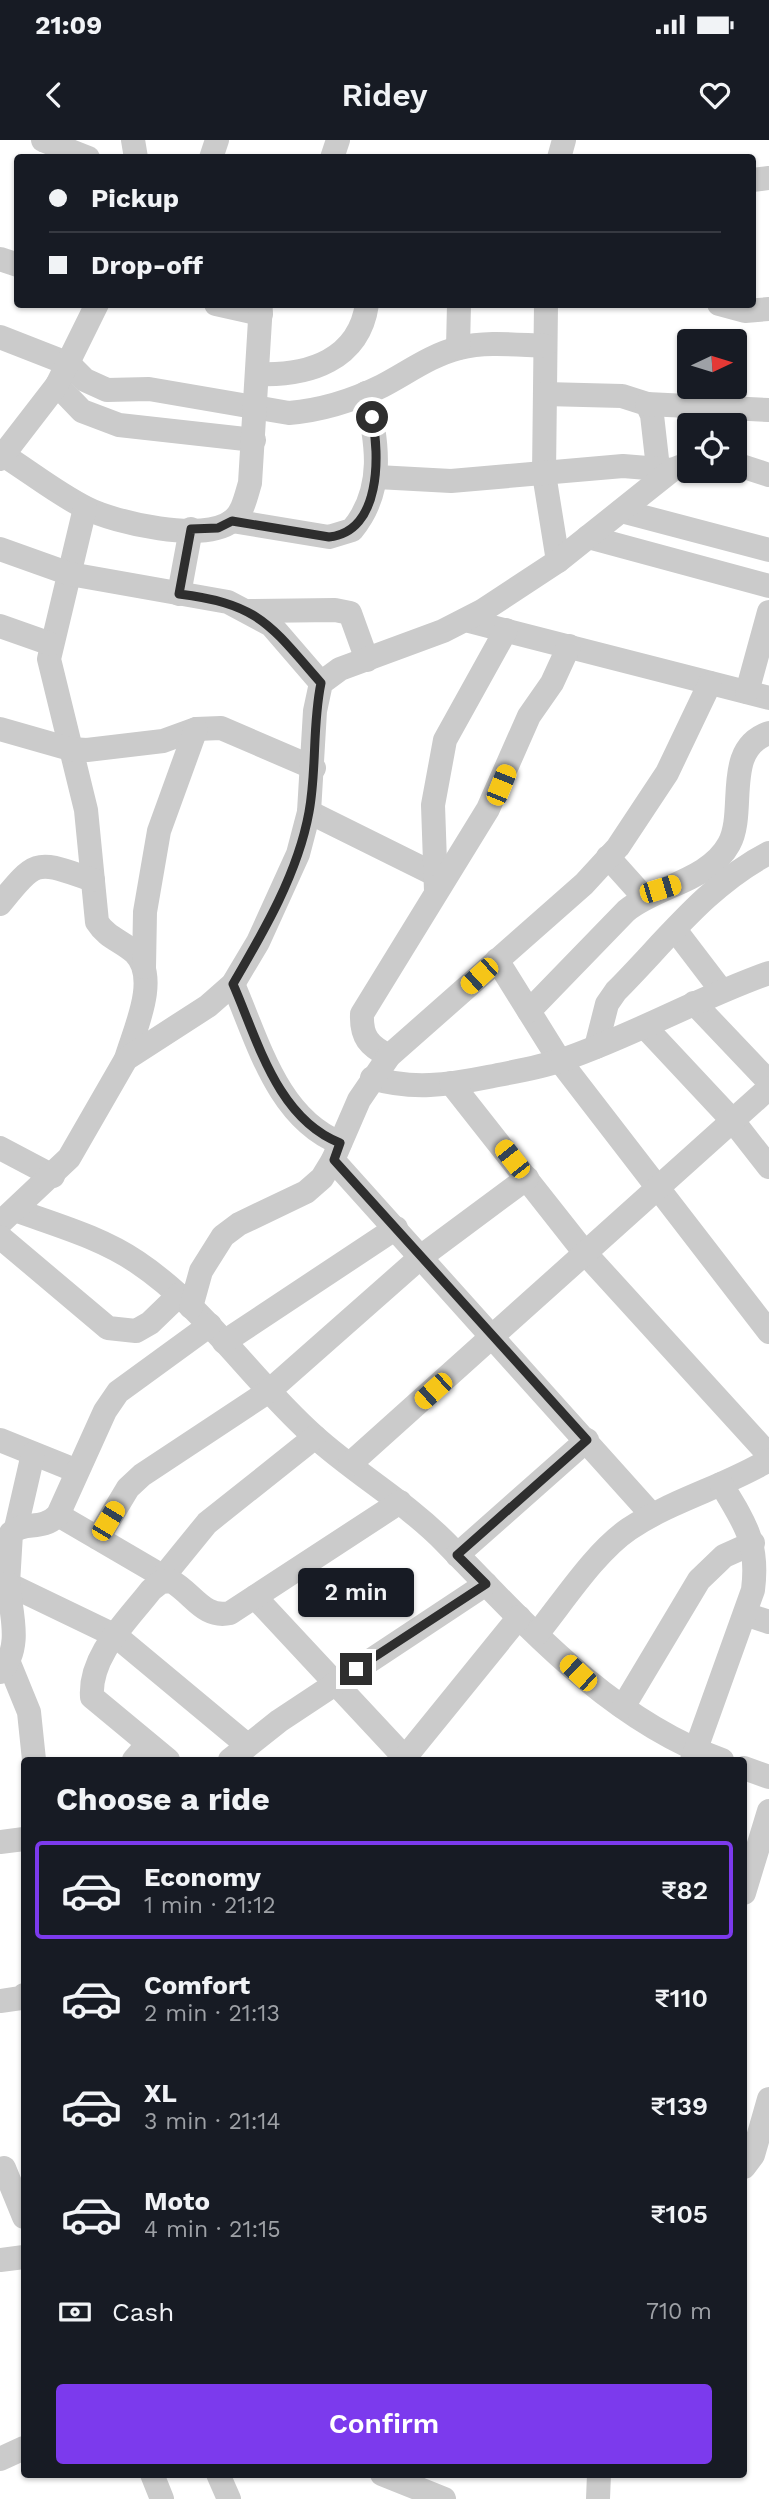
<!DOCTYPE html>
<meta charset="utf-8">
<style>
:root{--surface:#171b24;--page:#242831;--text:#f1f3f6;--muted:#9ea1a6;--line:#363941;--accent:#7c3aed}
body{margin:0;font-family:"Work Sans",sans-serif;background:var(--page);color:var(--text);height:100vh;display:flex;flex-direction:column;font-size:26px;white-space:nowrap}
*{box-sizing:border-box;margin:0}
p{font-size:23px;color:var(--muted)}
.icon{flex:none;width:38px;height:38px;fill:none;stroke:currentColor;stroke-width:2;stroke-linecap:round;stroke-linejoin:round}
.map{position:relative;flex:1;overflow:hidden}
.panel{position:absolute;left:21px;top:1617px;width:726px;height:721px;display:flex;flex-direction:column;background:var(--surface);border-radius:7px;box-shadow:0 2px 5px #0004}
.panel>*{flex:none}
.top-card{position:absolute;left:14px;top:14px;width:742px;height:154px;border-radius:7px;box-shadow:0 2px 5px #0004;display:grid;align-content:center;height:154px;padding:0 35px;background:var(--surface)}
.needle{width:46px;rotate:86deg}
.buttons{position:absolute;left:677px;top:189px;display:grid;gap:14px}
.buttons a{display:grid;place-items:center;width:70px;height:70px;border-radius:7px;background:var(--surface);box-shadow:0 2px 5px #0004;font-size:35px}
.end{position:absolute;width:32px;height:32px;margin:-16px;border:9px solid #2e2e2e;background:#fff;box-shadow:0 0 0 4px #fff}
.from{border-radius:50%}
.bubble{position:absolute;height:49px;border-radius:7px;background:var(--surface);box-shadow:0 2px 5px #0004;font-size:23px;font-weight:600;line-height:49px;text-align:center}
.car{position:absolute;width:21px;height:42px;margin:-21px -10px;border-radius:9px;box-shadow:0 0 5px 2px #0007;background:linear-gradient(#f5c518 24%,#345 0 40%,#f5c518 0 76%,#345 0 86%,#f5c518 0)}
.top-card b{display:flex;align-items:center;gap:24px;height:66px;font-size:26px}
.top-card b+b{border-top:2px solid var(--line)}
.top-card i{width:18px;height:18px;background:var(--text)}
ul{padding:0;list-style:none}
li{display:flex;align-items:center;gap:21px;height:98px;margin:0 14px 10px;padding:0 21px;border:4px solid transparent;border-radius:7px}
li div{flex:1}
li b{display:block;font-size:26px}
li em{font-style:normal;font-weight:600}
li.selected{border-color:var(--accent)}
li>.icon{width:63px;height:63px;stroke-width:1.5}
h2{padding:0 35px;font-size:32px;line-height:84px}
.pay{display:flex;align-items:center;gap:18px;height:77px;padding:0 35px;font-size:26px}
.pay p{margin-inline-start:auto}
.action{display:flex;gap:14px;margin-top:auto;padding:14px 35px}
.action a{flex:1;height:80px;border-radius:7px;background:var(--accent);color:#fff;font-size:28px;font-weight:600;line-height:80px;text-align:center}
.status{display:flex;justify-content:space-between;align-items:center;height:49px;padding:0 35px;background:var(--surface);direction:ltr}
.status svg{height:19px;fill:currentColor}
header{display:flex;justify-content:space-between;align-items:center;height:91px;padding:0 35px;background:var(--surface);font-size:32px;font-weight:600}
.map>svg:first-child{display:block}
</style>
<div class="status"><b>21:09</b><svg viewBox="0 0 49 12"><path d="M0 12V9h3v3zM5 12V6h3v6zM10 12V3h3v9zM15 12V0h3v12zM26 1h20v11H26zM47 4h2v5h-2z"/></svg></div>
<header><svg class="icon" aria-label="back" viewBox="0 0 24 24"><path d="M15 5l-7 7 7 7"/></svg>Ridey<svg class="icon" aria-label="heart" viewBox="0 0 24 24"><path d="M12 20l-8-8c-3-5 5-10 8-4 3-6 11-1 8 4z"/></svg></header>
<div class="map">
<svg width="769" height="2359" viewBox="0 0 769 2359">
<rect width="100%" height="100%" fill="#fff"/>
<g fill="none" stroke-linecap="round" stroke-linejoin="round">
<g stroke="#cbcbcb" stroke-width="24">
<polyline points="43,0 88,18"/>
<polyline points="133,0 136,18"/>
<polyline points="211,18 217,0"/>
<polyline points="332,18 338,0"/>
<polyline points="559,18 564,0"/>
<polyline points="752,40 769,38"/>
<polyline points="0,119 18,125"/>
<polyline points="216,164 261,174"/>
<polyline points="546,164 544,334 558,421"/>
<polyline points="719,164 745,171 769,169"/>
<path d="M0,197L69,224L85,240L107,250L149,249L289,273C323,270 352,261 382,246C407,233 431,215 459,208C487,201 517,205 545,206"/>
<polyline points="458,208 459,164"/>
<path d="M258,234C309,236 359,220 367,164"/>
<polyline points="57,245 82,271 119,285 254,300"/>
<polyline points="545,254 622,256 647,264 652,275 658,328"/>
<polyline points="647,264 769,270"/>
<path d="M0,313C29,331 56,353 86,368C115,383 204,403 232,381C243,373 246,356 250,343L261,164"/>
<polyline points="0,319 57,245 97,164"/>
<polyline points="735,324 769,335"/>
<polyline points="377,337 451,341 623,326 672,330"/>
<path d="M85,368L49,519L86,670L97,782C107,798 122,801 135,813C160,838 134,891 126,919"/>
<polyline points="621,371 769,410"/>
<path d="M232,381L329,397L352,390C386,349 377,301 366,253"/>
<polyline points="588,397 769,446"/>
<polyline points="0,409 70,434 228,462 271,485 321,543"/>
<polyline points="179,454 191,389"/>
<polyline points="250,471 335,470 350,473 367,520"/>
<polyline points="465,480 769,558"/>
<polyline points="0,486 51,504"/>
<polyline points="747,552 769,472"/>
<polyline points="0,589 70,609 87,610 163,601 196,589 221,588 314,628"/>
<polyline points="309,672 434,734"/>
<polyline points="608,717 643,756"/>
<polyline points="436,751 433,665 445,600 506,490"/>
<path d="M0,764C38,717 36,721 93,740"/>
<polyline points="676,791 721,850"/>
<polyline points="497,820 560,921 769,1192"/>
<polyline points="144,827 145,772 159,691 196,589"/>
<path d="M233,844C258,901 277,978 340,1003"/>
<polyline points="694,863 769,942"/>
<path d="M529,871L626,771C656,746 709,741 729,704C747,671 722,609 769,593"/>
<polyline points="645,887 733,981 769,1027"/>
<path d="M596,907L607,864L616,851C664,803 708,744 769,713"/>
<path d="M389,916C369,906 361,897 362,874L488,669L529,576L552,543L569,506"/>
<path d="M372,938C411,950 449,945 488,937C513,932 538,928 562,920C633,896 698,858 769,833"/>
<polyline points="451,943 585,1113 769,1315"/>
<polyline points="0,1008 53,1036"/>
<polyline points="333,1020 652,1375"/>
<path d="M15,1070C56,1085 100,1097 137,1122C206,1168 252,1241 314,1296C356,1334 406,1362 446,1403C527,1486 610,1580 722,1620"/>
<polyline points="0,1083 69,1018 126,919 208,866 233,844 258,802 298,714 309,672 315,571 321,543 340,529 443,491 482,471 558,421 672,330 690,323"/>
<polyline points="0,1097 108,1188 136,1191 150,1183 179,1155"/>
<polyline points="191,1167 201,1131 223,1096 239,1084 306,1052 322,1038 333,1020 359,960 389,916 584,744 618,707 667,633 710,543"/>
<polyline points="224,1202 396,1088"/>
<polyline points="0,1300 77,1331"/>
<polyline points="350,1324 769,948"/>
<polyline points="58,1375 171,1441"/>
<polyline points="16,1388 33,1314"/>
<polyline points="98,1398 128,1348 142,1335 269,1251 422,1116 527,1038"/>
<polyline points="457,1415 587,1300"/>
<polyline points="163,1437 207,1383 315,1297"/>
<polyline points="8,1444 116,1496 247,1605"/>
<path d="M0,1454L8,1444L11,1393C25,1380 41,1392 58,1375L105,1271L118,1252L210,1185"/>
<polyline points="255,1457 407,1620"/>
<polyline points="745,1474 769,1482"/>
<path d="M537,1494C563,1462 595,1412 629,1389C672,1360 724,1347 769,1320"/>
<polyline points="9,1523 29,1572 34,1620"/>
<path d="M0,1532C23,1508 11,1474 8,1444"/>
<polyline points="623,1567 699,1440 724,1416 753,1403"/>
<polyline points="134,1620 148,1604"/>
<path d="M168,1620L92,1557C89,1516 127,1481 151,1450L161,1442L171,1441C193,1453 203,1479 230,1473L400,1362"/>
<polyline points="230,1620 279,1581 486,1444"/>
<polyline points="403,1620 519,1477"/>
<path d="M692,1620L753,1450C759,1403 745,1383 721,1344"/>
<polyline points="744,1628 769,1637"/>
<polyline points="0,1702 24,1699"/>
<polyline points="744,1753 769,1671"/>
<polyline points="0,1861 21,1858 24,1855"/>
<polyline points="744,2027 753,2015 769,1959"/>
<polyline points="4,2028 24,2077"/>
<polyline points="0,2120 24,2117"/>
<polyline points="0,2319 24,2308"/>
<polyline points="152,2334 162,2359"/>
<polyline points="218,2334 229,2359"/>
<polyline points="382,2334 444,2359"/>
<polyline points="598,2359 599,2334"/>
</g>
</g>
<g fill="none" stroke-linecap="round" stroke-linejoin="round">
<path stroke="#2e2e2e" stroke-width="9" d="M356,1529L486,1444L457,1415L587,1300L334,1020L340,1003C277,978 258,901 233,844C264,791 298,733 309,672C317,629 312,586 321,543C270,485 260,464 179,454L191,389L218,388L232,381L329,397C381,392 380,315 372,277"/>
</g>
</svg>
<div class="buttons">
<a><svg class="needle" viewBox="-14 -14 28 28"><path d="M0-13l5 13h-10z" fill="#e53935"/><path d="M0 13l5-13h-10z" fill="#9ea1a6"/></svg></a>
<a><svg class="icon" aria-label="locate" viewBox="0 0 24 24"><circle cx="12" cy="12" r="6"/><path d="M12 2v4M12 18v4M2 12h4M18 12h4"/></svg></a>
</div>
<i class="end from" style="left:372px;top:277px"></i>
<i class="end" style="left:356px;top:1529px"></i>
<div class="bubble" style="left:298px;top:1428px;width:116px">2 min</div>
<i class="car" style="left:501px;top:645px;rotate:22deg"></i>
<i class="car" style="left:660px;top:749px;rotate:73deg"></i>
<i class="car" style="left:479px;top:836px;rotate:228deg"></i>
<i class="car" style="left:512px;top:1019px;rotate:322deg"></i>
<i class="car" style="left:433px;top:1251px;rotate:228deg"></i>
<i class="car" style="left:108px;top:1381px;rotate:31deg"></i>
<i class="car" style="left:578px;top:1533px;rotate:313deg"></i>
<div class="top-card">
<b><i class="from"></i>Pickup</b>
<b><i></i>Drop-off</b>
</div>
<section class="panel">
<h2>Choose a ride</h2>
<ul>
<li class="selected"><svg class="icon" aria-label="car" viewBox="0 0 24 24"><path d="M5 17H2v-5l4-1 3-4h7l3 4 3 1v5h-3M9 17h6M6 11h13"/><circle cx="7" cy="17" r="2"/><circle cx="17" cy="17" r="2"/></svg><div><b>Economy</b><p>1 min · 21:12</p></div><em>₹82</em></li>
<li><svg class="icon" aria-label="car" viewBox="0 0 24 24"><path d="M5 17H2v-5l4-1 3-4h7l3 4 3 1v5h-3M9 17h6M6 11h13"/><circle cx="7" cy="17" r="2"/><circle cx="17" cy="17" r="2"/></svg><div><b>Comfort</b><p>2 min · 21:13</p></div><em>₹110</em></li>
<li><svg class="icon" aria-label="car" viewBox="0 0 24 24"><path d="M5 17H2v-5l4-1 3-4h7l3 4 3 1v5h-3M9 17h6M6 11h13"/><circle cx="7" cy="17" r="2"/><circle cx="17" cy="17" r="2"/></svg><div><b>XL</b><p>3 min · 21:14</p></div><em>₹139</em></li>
<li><svg class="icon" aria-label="car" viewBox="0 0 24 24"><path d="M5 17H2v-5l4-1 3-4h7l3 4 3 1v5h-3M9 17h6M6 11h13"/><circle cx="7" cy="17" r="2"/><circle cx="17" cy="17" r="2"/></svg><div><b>Moto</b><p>4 min · 21:15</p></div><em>₹105</em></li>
</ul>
<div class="pay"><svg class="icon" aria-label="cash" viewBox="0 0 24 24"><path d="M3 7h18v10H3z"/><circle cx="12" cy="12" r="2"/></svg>Cash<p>710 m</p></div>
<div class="action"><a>Confirm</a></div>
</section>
</div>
